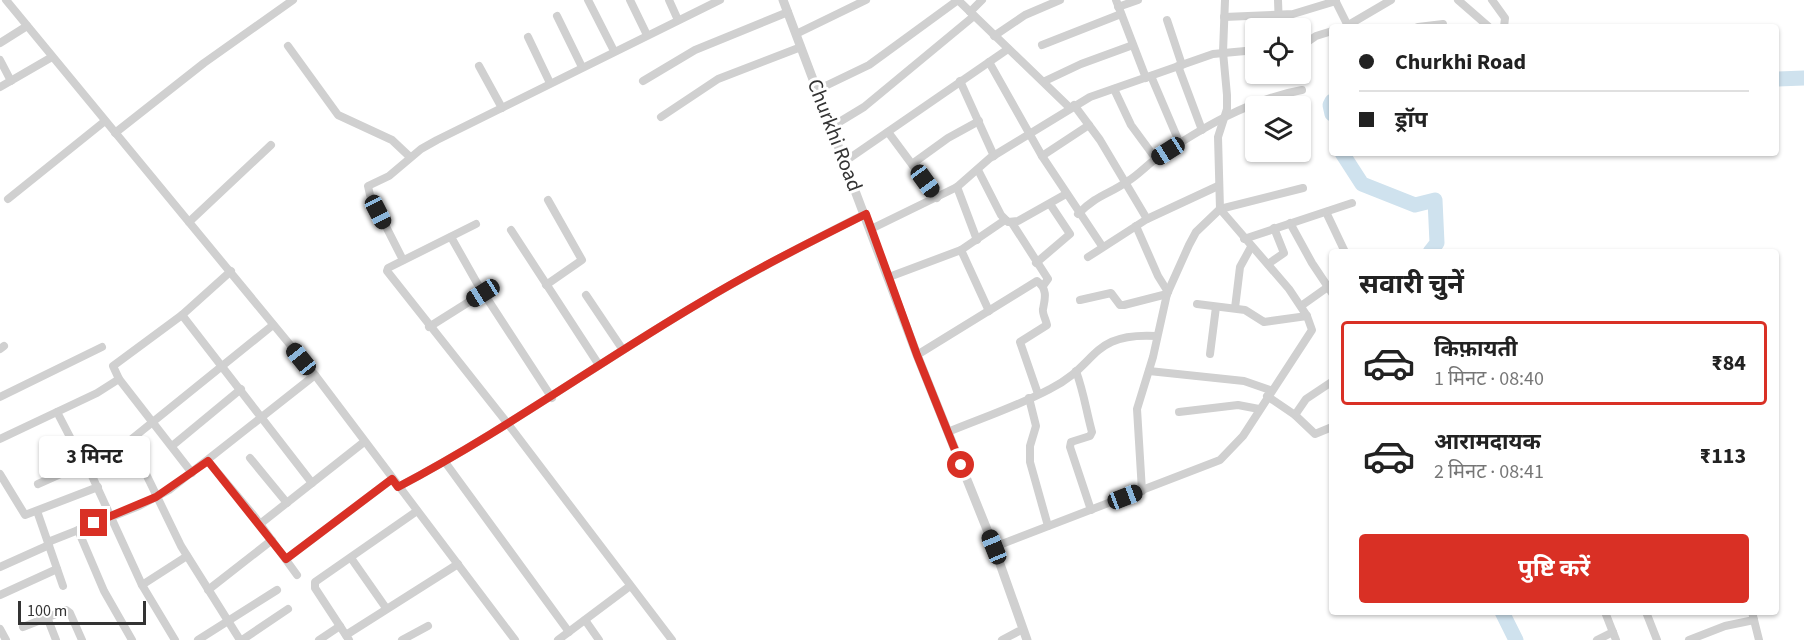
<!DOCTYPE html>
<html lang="hi">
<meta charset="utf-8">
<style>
:root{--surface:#fff;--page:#f2f2f2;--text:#222;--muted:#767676;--line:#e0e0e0;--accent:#d93025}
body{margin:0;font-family:"Source Sans 3","Noto Sans Devanagari",sans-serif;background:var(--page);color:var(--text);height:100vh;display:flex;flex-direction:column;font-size:22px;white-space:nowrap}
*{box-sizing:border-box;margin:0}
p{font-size:20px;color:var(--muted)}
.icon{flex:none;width:33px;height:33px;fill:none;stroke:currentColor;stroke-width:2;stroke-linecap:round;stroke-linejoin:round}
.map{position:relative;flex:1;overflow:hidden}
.details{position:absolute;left:1329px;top:249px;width:450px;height:366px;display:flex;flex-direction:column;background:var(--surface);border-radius:6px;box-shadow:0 2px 4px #0004}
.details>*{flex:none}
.banner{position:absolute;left:1329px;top:24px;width:450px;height:132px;border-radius:6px;box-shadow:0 2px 4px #0004;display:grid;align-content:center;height:132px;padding:0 30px;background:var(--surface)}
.fabs{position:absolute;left:1245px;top:18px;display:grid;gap:12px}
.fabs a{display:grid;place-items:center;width:66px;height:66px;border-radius:6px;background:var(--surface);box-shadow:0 2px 4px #0004;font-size:30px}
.scale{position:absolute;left:18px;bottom:15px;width:128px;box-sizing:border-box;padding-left:6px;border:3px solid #333;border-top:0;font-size:16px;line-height:21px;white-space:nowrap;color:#333;-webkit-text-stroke:4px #fff;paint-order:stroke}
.end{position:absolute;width:27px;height:27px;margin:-14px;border:8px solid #d93025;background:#fff;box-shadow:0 0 0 3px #fff}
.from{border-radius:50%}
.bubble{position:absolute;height:42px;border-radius:6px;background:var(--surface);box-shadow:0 2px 4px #0004;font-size:20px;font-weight:700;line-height:42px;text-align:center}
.car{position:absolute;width:18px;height:36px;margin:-18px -9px;border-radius:8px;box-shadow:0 0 4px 2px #0007;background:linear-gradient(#222 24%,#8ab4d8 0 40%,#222 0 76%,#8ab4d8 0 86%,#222 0)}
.banner b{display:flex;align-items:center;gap:21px;height:57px;font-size:22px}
.banner b+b{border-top:2px solid var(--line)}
.banner i{width:15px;height:15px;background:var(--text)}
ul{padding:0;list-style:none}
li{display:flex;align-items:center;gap:18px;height:84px;margin:0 12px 9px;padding:0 18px;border:3px solid transparent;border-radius:6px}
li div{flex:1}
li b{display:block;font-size:22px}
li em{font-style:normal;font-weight:700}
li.on{border-color:var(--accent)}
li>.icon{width:54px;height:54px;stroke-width:1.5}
h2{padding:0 30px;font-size:27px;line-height:72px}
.action{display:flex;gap:12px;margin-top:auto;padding:12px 30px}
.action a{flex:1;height:69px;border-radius:6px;background:var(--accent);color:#fff;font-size:24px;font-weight:700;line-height:69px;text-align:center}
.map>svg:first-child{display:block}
</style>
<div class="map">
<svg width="1804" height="640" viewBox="0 0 1804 640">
<rect width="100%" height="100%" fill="#fff"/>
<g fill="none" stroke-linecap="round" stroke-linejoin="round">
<g stroke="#cfe2ee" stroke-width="15">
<polyline points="1776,79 1804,78"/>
<polyline points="1332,101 1330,105 1332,114"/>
<polyline points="1342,153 1362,184 1415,205 1435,200 1437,243 1430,252"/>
<polyline points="1502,612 1516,640"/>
</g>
<g stroke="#d0d0d0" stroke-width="8">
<polyline points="6,0 315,375 515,640"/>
<polyline points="588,0 614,51"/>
<polyline points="630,0 647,35"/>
<polyline points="669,0 678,20"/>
<polyline points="958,0 1070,108"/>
<polyline points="1116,0 1146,78"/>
<polyline points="1278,0 1279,28"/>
<polyline points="1335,0 1348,26"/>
<polyline points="1458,0 1489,27"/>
<polyline points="1492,0 1505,18 1504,27"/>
<polyline points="1118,7 1138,0"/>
<polyline points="970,12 982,0"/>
<polyline points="557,16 582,67"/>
<polyline points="1224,17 1293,14 1336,1"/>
<polyline points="1167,20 1182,65"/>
<polyline points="1345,27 1391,0"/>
<polyline points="1418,27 1443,24"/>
<polyline points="796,34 866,0"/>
<polyline points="994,36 1025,15 1060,0"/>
<polyline points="528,37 550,83"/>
<polyline points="0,43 27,26"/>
<polyline points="1042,45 1121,14"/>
<polyline points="288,46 338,115 392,140 410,157"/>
<polyline points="1300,47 1316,36 1332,31"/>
<polyline points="0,60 11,81"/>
<polyline points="989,62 1042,156 1102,246"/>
<polyline points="479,66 502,108"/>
<polyline points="1178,66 1202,130"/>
<polyline points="1151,76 1180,144"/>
<polyline points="643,81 695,50 788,12"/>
<polyline points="960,81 994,156"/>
<polyline points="1045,81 1081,64 1133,45"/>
<polyline points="0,87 52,57"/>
<polyline points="1114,89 1131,125 1156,159"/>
<polyline points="817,90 869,65 958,0"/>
<polyline points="1074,105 1100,140 1147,219"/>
<polyline points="661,117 718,79 801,47"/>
<polyline points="831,127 864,107 974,16"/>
<polyline points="888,132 937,198"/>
<polyline points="115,133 204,63 293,0"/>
<polyline points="1042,156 1089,125"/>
<polyline points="844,162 1008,49"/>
<polyline points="912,164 948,138 979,121"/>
<polyline points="978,170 1001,215 1008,222 1018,221 1066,194"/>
<polyline points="957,187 977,240"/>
<polyline points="8,199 105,121"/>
<polyline points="1326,212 1345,252"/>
<path d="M1078,214C1098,194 1108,195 1128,181C1138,175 1147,165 1157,158C1200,129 1250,99 1302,90"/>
<polyline points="189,222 271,145"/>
<polyline points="1012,223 1048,279 1043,286"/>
<polyline points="1290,223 1312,263 1332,293"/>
<polyline points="476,224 388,268 387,271 508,424 672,640"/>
<polyline points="1136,226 1158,276 1168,292"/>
<polyline points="871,229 957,187 990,158 1090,97 1213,54 1256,50"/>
<polyline points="511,230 599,365"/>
<polyline points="451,237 477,283 552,398"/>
<polyline points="1244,239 1352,203"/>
<polyline points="961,250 989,311"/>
<polyline points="1088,257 1147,219 1218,186"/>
<polyline points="403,260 370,195 368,186 389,176 421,149 437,140 720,0"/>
<polyline points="1036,263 1070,234 1050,204"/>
<polyline points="1268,264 1284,253 1274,228"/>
<polyline points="889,277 961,250 1005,220"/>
<polyline points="546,285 582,260 548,200"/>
<polyline points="586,295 623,350"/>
<polyline points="1080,300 1111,293 1120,305 1124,305 1167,294"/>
<polyline points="1197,304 1245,310 1264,322 1307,316"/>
<polyline points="1301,306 1332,284"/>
<polyline points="1235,308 1240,267 1251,247"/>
<polyline points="182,315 312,483"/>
<polyline points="429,327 483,293"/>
<polyline points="0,349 4,346"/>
<polyline points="1210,354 1216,307"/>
<path d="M917,355L1037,281C1048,289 1045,299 1043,309C1042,313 1046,320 1047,325L1020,342L1038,394"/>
<path d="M1076,371C1084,393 1086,410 1092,432L1090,436L1071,442L1070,447L1091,510"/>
<polyline points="1149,371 1244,381 1270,390"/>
<polyline points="1267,396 1295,415 1315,434 1332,427"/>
<polyline points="0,397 102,347"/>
<polyline points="1029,398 1036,426 1030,446 1030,462 1048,526"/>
<polyline points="57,412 85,466"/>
<polyline points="1179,412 1238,405 1259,409"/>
<polyline points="1295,415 1306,399 1330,383"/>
<path d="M948,432C982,418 1018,406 1050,389C1099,365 1089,332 1157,336"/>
<polyline points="0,439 97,393 119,379"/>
<polyline points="130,441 181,546 240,640"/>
<polyline points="172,446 241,389"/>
<polyline points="250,458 287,503"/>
<polyline points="208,461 255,517 297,575"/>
<polyline points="445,462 569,632"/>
<polyline points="87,465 142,585 175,640"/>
<polyline points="192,473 119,379 113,366 182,315 231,271"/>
<polyline points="0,474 25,515 98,487"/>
<polyline points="38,484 123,446 273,325"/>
<path d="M398,487C503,432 599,362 701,302C754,270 810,242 865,214"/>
<polyline points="1142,491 1137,409 1153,357 1167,294 1189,245 1196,232 1220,209 1303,188"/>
<polyline points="37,511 63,586"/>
<polyline points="260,524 364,442"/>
<polyline points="78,530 104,591 132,640"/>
<polyline points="48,542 139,506 169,490 315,375"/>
<polyline points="994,547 1220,460 1243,436 1312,330 1307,316 1289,289 1220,209 1218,137 1227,109 1227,95 1223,52 1225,0"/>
<polyline points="351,558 386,608"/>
<polyline points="286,559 392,479"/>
<polyline points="0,567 49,545"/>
<polyline points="142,585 187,556"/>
<polyline points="208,590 272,540"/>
<polyline points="0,595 57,569"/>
<polyline points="1605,612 1616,640"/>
<polyline points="1646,612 1657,640"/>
<polyline points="1752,612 1759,640"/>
<polyline points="47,617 56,640"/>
<polyline points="585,620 599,640"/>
<polyline points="23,627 66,610 70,613 82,640"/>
<polyline points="0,629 6,640"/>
<polyline points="346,635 458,564"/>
<polyline points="198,640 277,590"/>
<polyline points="242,640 288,609"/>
<polyline points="319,640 340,626"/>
<polyline points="349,640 315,588 315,582 417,511"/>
<polyline points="402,640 428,626"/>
<polyline points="558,640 630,586"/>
<polyline points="1002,640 1023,629"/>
<polyline points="1597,640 1613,632"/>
<polyline points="1689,640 1725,626 1754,620"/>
</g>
<polyline stroke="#d0d0d0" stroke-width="9" points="783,0 917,355 994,547 1027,640"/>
</g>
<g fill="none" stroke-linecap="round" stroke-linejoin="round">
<path stroke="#d93025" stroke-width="8" d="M94,523L156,497L208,461L286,559L392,479L398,487C503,432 599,362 701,302C754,270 810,242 866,214L917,355L961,465"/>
</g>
<g text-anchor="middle" stroke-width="6" stroke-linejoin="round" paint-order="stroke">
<g font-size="21" fill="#333" stroke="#fff">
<text transform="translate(835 135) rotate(69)" y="7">Churkhi Road</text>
</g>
</g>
</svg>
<div class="fabs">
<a><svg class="icon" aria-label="locate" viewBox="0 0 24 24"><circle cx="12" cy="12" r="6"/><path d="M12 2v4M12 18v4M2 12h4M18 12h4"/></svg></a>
<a><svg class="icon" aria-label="layers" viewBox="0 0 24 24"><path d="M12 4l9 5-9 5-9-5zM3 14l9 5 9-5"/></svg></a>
</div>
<div class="scale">100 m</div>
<i class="end from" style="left:961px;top:465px"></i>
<i class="end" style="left:94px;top:523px"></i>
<div class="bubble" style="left:39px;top:436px;width:111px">3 मिनट</div>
<i class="car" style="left:1168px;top:151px;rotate:238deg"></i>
<i class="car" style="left:925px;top:181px;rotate:144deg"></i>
<i class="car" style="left:378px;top:212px;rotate:153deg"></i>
<i class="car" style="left:483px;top:293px;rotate:238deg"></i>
<i class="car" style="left:301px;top:359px;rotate:321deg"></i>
<i class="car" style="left:1125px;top:497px;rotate:69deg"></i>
<i class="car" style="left:994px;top:547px;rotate:338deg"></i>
<div class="banner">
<b><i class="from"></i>Churkhi Road</b>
<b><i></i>ड्रॉप</b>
</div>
<section class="details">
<h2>सवारी चुनें</h2>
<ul>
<li class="on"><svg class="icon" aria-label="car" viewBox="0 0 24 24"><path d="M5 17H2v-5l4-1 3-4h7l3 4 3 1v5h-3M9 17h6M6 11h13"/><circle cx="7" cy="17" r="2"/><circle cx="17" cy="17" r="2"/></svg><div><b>किफ़ायती</b><p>1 मिनट · 08:40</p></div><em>₹84</em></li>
<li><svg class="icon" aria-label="car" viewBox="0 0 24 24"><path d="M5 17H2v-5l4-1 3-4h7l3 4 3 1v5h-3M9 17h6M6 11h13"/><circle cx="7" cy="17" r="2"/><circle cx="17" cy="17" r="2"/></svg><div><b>आरामदायक</b><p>2 मिनट · 08:41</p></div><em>₹113</em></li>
</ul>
<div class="action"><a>पुष्टि करें</a></div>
</section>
</div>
